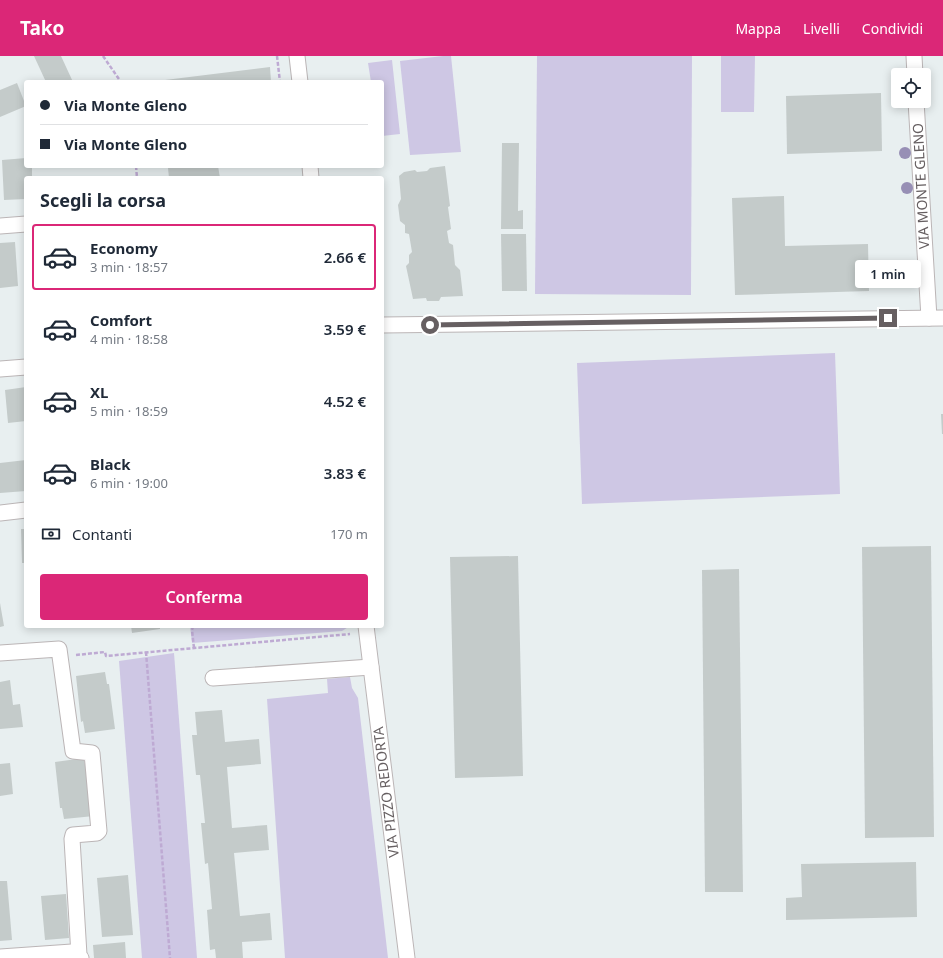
<!DOCTYPE html>
<html lang="it">
<meta charset="utf-8">
<style>
:root{--surface:#fff;--page:#f6f6f7;--text:#1f2937;--muted:#747a83;--line:#e0e1e3;--accent:#db2777}
body{margin:0;font-family:"Noto Sans",sans-serif;background:var(--page);color:var(--text);height:100vh;display:flex;flex-direction:column;font-size:15px;white-space:nowrap}
*{box-sizing:border-box;margin:0}
p{font-size:13px;color:var(--muted)}
.icon{flex:none;width:22px;height:22px;fill:none;stroke:currentColor;stroke-width:2;stroke-linecap:round;stroke-linejoin:round}
.map{position:relative;flex:1;overflow:hidden}
.side{position:absolute;left:24px;top:120px;width:360px;height:452px;display:flex;flex-direction:column;background:var(--surface);border-radius:4px;box-shadow:0 2px 10px #0003}
.side>*{flex:none}
.hud{position:absolute;left:24px;top:24px;width:360px;height:88px;border-radius:4px;box-shadow:0 2px 10px #0003;display:grid;align-content:center;height:88px;padding:0 16px;background:var(--surface)}
.buttons{position:absolute;left:891px;top:12px;display:grid;gap:8px}
.buttons a{display:grid;place-items:center;width:40px;height:40px;border-radius:4px;background:var(--surface);box-shadow:0 2px 10px #0003;font-size:20px}
.end{position:absolute;width:18px;height:18px;margin:-9px;border:5px solid #665f61;background:#fff;box-shadow:0 0 0 2px #fff}
.from{border-radius:50%}
.bubble{position:absolute;height:28px;border-radius:4px;background:var(--surface);box-shadow:0 2px 10px #0003;font-size:13px;font-weight:600;line-height:28px;text-align:center}
.hud b{display:flex;align-items:center;gap:14px;height:38px;font-size:15px}
.hud b+b{border-top:1px solid var(--line)}
.hud i{width:10px;height:10px;background:var(--text)}
ul{padding:0;list-style:none}
li{display:flex;align-items:center;gap:12px;height:66px;margin:0 8px 6px;padding:0 8px;border:2px solid transparent;border-radius:4px}
li div{flex:1}
li b{display:block;font-size:15px}
li em{font-style:normal;font-weight:600}
li.current{border-color:var(--accent)}
li>.icon{width:36px;height:36px;stroke-width:1.5}
h2{padding:0 16px;font-size:18px;line-height:48px}
.pay{display:flex;align-items:center;gap:10px;height:44px;padding:0 16px;font-size:15px}
.pay p{margin-inline-start:auto}
.cta{display:flex;gap:8px;margin-top:auto;padding:8px 16px}
.cta a{flex:1;height:46px;border-radius:4px;background:var(--accent);color:#fff;font-size:16px;font-weight:600;line-height:46px;text-align:center}
header{display:flex;align-items:center;gap:24px;box-sizing:border-box;height:56px;padding:0 20px;background:var(--accent);color:#fff}
header strong{font-size:19px}
nav{display:flex;gap:22px;margin-inline-start:auto;font-size:14px}
.map>svg:first-child{display:block}
</style>
<header>
<strong>Tako</strong>
<nav><a>Mappa</a><a>Livelli</a><a>Condividi</a></nav>
</header>
<div class="map">
<svg width="943" height="902" viewBox="0 0 943 902">
<rect width="100%" height="100%" fill="#e8eff0"/>
<g fill="#cec7e4">
<polygon points="443,0 451,0 461,96 410,99 400,5"/>
<polygon points="537,0 692,0 691,239 535,238"/>
<polygon points="721,0 755,0 754,56 721,56"/>
<polygon points="392,4 400,78 382,80 382,26 371,26 368,7"/>
<polygon points="835,297 840,438 582,448 577,307"/>
<polygon points="190,570 350,570 342,575 192,587"/>
<polygon points="174,597 197,902 142,902 119,605"/>
<polygon points="350,621 352,632 358,642 388,902 285,902 267,643 328,637 327,623"/>
</g>
<g fill="#c4cbca">
<polygon points="34,0 61,0 73,26 46,26"/>
<polygon points="270,11 271,26 157,26 157,25"/>
<polygon points="17,27 26,50 0,61 0,34"/>
<polygon points="881,37 882,95 787,98 786,40"/>
<polygon points="502,87 519,87 518,155 523,154 523,173 501,173"/>
<polygon points="26,102 26,110 32,110 32,122 26,122 26,143 4,144 2,104"/>
<polygon points="180,110 218,110 220,122 169,122 168,112"/>
<polygon points="445,110 450,150 448,151 451,173 447,175 449,187 453,189 455,209 460,214 463,240 441,241 439,245 427,245 426,242 413,243 406,210 409,207 409,199 412,196 409,178 405,177 405,169 400,165 398,149 401,143 399,120 404,116 415,114 417,116 427,115 430,112"/>
<polygon points="784,140 785,190 868,188 869,235 735,239 732,142"/>
<polygon points="501,178 526,178 527,235 502,235"/>
<polygon points="15,186 18,230 0,232 0,187"/>
<polygon points="26,331 26,365 8,367 5,334"/>
<polygon points="941,358 943,358 943,378 942,378"/>
<polygon points="26,404 26,435 0,437 0,407"/>
<polygon points="21,473 26,473 26,507 22,507"/>
<polygon points="931,490 934,781 865,782 862,491"/>
<polygon points="518,500 523,720 455,722 450,501"/>
<polygon points="739,513 743,836 705,836 702,514"/>
<polygon points="0,547 4,570 0,571"/>
<polygon points="131,570 160,570 160,573 132,577"/>
<polygon points="105,616 107,628 109,628 115,673 85,677 83,665 81,666 76,620"/>
<polygon points="10,624 13,649 20,648 23,671 0,673 0,626"/>
<polygon points="222,654 225,686 259,683 261,708 227,711 232,772 267,769 269,794 234,797 240,860 270,857 272,884 242,886 243,902 216,902 215,893 210,894 207,854 212,853 208,807 205,808 201,767 205,767 200,719 196,719 192,679 197,679 195,656"/>
<polygon points="84,702 86,715 88,714 94,760 64,763 62,752 60,752 55,706"/>
<polygon points="10,707 13,738 0,740 0,708"/>
<polygon points="916,806 917,861 786,864 786,842 802,841 801,808"/>
<polygon points="128,819 133,879 102,881 97,822"/>
<polygon points="0,825 7,825 12,884 0,885"/>
<polygon points="66,838 69,882 45,884 41,840"/>
<polygon points="125,886 126,902 94,902 93,889"/>
</g>
<g fill="none" stroke-linecap="round" stroke-linejoin="round">
<g stroke="#bbb5b6" stroke-width="17">
<g id="street">
<polyline points="297,0 300,26"/>
<polyline points="914,0 915,19"/>
<polyline points="916,45 929,262"/>
<polyline points="310,110 311,122"/>
<polyline points="0,170 26,168"/>
<polyline points="382,269 943,262"/>
<polyline points="0,313 26,311"/>
<polyline points="0,457 26,454"/>
<polyline points="366,570 407,902"/>
<polyline points="0,597 59,593 73,695 92,697 99,775 97,777 73,779 72,783 79,899"/>
<polyline points="213,622 371,611"/>
<polyline points="0,901 72,896 81,902"/>
</g>
</g>
<g stroke="#beaad3" stroke-width="2.5" stroke-dasharray="4 2" stroke-linecap="butt">
<polyline points="103,0 121,26"/>
<polyline points="277,0 280,26"/>
<polyline points="136,110 137,122"/>
<polyline points="193,570 192,574 194,592"/>
<polyline points="146,596 170,902"/>
<polyline points="76,599 105,596 106,600 350,578"/>
</g>
<use href="#street" stroke="#fff" stroke-width="15"/>
</g>
<g fill="#978fb5">
<circle cx="905" cy="97" r="6"/>
<circle cx="907" cy="132" r="6"/>
</g>
<g fill="none" stroke-linecap="round" stroke-linejoin="round">
<polyline stroke="#665f61" stroke-width="5" points="430,269 888,262"/>
</g>
<g text-anchor="middle" stroke-width="3" stroke-linejoin="round" paint-order="stroke">
<g font-size="14" fill="#665f61" stroke="#fff">
<text transform="translate(921 130) rotate(-93)" y="5">VIA MONTE GLENO</text>
<text transform="translate(386 736) rotate(-97)" y="5">VIA PIZZO REDORTA</text>
</g>
</g>
</svg>
<div class="buttons">
<a><svg class="icon" aria-label="locate" viewBox="0 0 24 24"><circle cx="12" cy="12" r="6"/><path d="M12 2v4M12 18v4M2 12h4M18 12h4"/></svg></a>
</div>
<i class="end from" style="left:430px;top:269px"></i>
<i class="end" style="left:888px;top:262px"></i>
<div class="bubble" style="left:855px;top:204px;width:66px">1 min</div>
<div class="hud">
<b><i class="from"></i>Via Monte Gleno</b>
<b><i></i>Via Monte Gleno</b>
</div>
<section class="side">
<h2>Scegli la corsa</h2>
<ul>
<li class="current"><svg class="icon" aria-label="car" viewBox="0 0 24 24"><path d="M5 17H2v-5l4-1 3-4h7l3 4 3 1v5h-3M9 17h6M6 11h13"/><circle cx="7" cy="17" r="2"/><circle cx="17" cy="17" r="2"/></svg><div><b>Economy</b><p>3 min · 18:57</p></div><em>2.66 €</em></li>
<li><svg class="icon" aria-label="car" viewBox="0 0 24 24"><path d="M5 17H2v-5l4-1 3-4h7l3 4 3 1v5h-3M9 17h6M6 11h13"/><circle cx="7" cy="17" r="2"/><circle cx="17" cy="17" r="2"/></svg><div><b>Comfort</b><p>4 min · 18:58</p></div><em>3.59 €</em></li>
<li><svg class="icon" aria-label="car" viewBox="0 0 24 24"><path d="M5 17H2v-5l4-1 3-4h7l3 4 3 1v5h-3M9 17h6M6 11h13"/><circle cx="7" cy="17" r="2"/><circle cx="17" cy="17" r="2"/></svg><div><b>XL</b><p>5 min · 18:59</p></div><em>4.52 €</em></li>
<li><svg class="icon" aria-label="car" viewBox="0 0 24 24"><path d="M5 17H2v-5l4-1 3-4h7l3 4 3 1v5h-3M9 17h6M6 11h13"/><circle cx="7" cy="17" r="2"/><circle cx="17" cy="17" r="2"/></svg><div><b>Black</b><p>6 min · 19:00</p></div><em>3.83 €</em></li>
</ul>
<div class="pay"><svg class="icon" aria-label="cash" viewBox="0 0 24 24"><path d="M3 7h18v10H3z"/><circle cx="12" cy="12" r="2"/></svg>Contanti<p>170 m</p></div>
<div class="cta"><a>Conferma</a></div>
</section>
</div>
